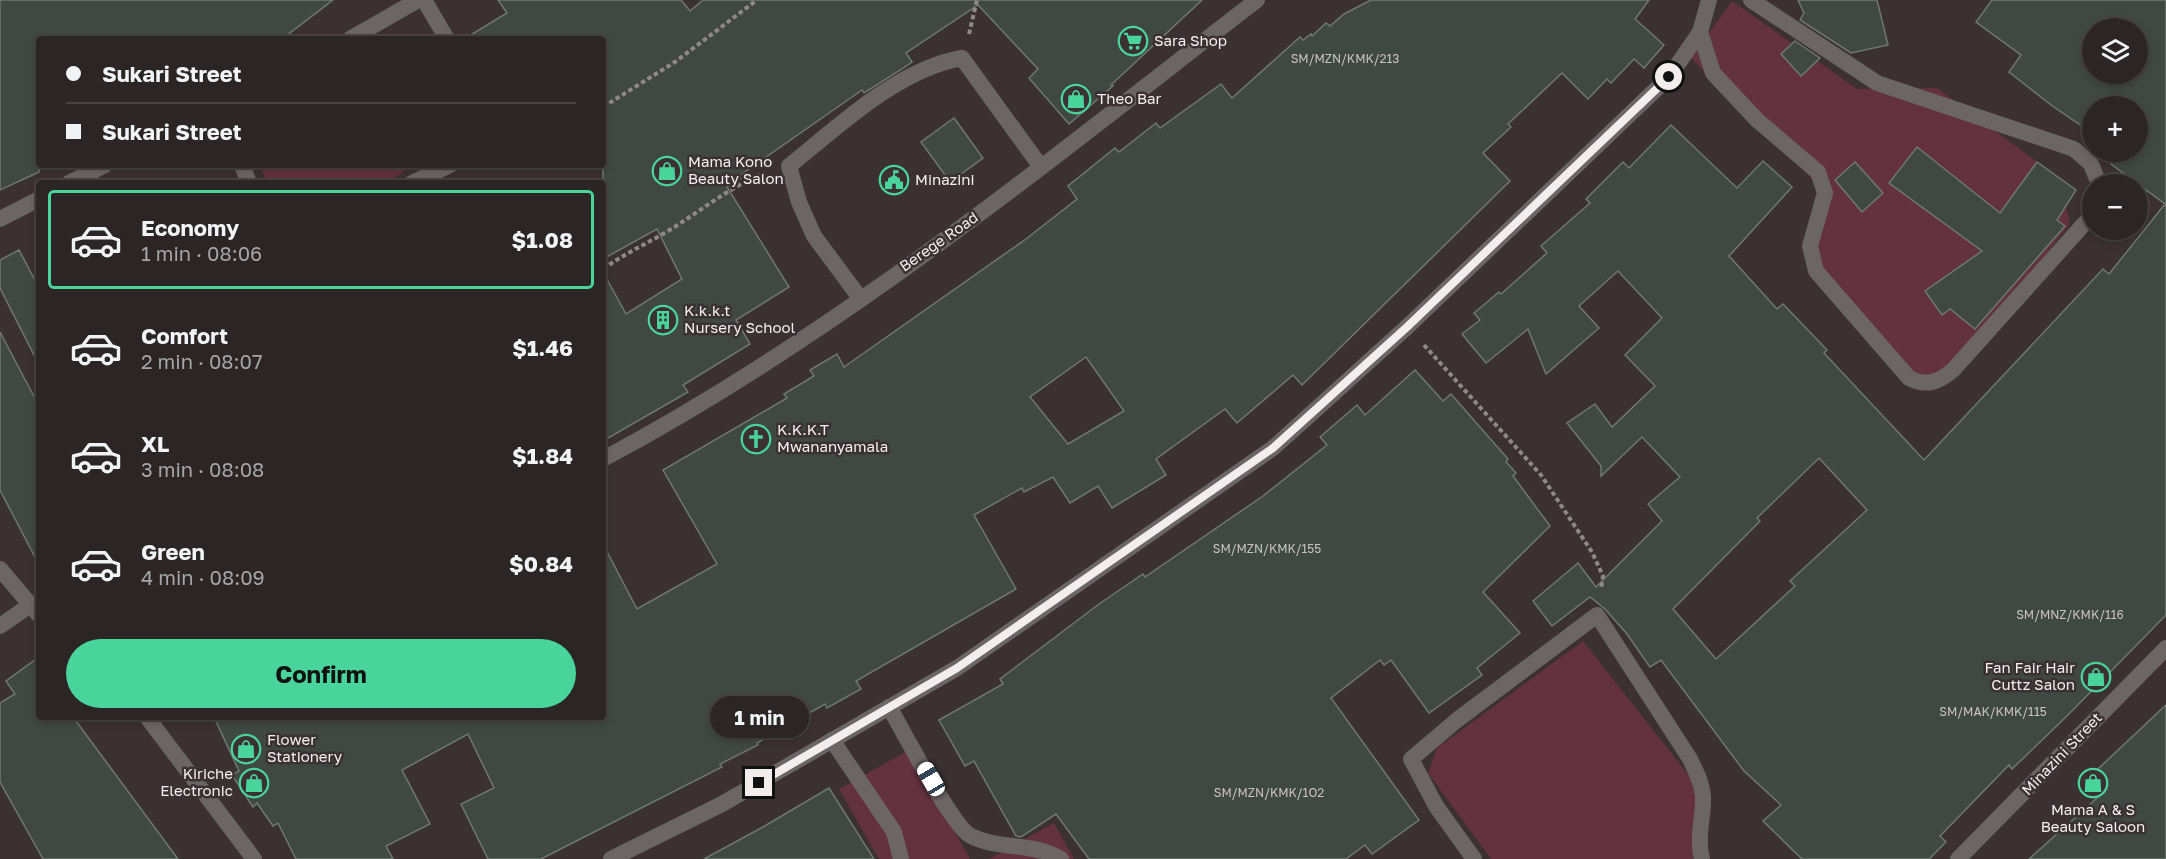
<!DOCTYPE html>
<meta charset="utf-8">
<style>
:root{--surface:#2c2526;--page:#383132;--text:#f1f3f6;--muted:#a6a5a7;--line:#484243;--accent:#49d49c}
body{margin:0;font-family:"Golos Text",sans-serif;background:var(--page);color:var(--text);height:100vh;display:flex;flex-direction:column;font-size:22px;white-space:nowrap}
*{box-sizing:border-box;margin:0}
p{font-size:20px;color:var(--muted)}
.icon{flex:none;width:33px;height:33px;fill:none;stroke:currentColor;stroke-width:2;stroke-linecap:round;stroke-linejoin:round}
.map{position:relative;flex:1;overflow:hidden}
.panel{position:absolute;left:36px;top:180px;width:570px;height:540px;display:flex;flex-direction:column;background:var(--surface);border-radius:6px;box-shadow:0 3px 9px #0003,0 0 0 2px var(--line)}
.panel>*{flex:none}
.banner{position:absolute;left:36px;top:36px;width:570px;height:132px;border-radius:6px;box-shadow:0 3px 9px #0003,0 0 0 2px var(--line);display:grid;align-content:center;height:132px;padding:0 30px;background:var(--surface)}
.controls{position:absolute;left:2082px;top:18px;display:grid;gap:12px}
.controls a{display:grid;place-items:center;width:66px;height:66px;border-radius:50%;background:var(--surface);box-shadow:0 3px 9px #0003,0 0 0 2px var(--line);font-size:30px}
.end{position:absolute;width:27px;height:27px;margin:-14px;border:8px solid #f4edee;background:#111;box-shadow:0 0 0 3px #111}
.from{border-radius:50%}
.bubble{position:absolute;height:42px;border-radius:21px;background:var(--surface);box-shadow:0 3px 9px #0003,0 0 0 2px var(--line);font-size:20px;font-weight:700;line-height:42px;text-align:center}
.car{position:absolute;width:18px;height:36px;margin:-18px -9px;border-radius:8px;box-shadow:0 0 4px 2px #0007;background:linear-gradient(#fff 24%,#345 0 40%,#fff 0 76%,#345 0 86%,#fff 0)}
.banner b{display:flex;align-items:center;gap:21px;height:57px;font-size:22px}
.banner b+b{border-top:2px solid var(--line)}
.banner i{width:15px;height:15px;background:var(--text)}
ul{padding:10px 0 0;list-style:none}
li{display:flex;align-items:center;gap:18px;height:99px;margin:0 12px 9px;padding:0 18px;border:3px solid transparent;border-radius:6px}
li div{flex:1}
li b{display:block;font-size:22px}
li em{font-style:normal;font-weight:700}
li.active{border-color:var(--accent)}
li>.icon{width:54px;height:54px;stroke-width:1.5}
.primary-button{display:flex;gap:12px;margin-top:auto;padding:12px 30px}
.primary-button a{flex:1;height:69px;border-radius:36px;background:var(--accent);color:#111;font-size:24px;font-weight:700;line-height:69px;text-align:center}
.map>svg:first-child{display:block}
</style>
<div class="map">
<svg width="2166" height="859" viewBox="0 0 2166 859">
<rect width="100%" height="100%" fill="#3b3133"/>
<g fill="#63313f">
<polygon points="1732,1 1857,89 1937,88 2059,178 2070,224 1957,366 1911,384 1811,258 1824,191 1691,58"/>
<polygon points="259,165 414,165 386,183 268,183"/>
<polygon points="1583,641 1701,791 1693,859 1491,859 1428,773 1437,748"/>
<polygon points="909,750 970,859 879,859 839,789"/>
<polygon points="1054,823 1074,859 989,859"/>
</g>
<g fill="#3f4843" stroke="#6e7873" stroke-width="1.5" fill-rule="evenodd">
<polygon points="0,0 333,0 282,39 39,39 39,172 0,190"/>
<polygon points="498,0 681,0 690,11 703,0 1202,0 1111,85 1113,86 1069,124 1029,78 1038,69 978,5 906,53 912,62 902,69 864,93 862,90 739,176 741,178 727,187 789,287 736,320 750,344 683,385 688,392 603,441 603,272 626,314 682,279 657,229 603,259 603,39 464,39 507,13"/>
<path d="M1371,0H1649L1635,19L1664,45L1644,68L1634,59L1611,83L1607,79L1588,99L1562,73L1508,124L1511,127L1483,153L1510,181L1302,385L1293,375L1237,423L1225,409L1156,459L1166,475L1112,508L1098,486L1070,503L1053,477L1024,492L1022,488L974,515L1016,589L856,681L861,689L827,708L825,704L757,743L758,745L720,764L722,767L541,859H488L461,804L494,788L468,734L402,770L430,824L386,846L393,859H296L278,823L273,826L257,803L253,807L232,775L239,771L214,717H603V544L637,609L717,564L663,470L787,398L784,394L814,376L810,370L837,354L844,367L1026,239L1077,199L1068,186L1115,148L1119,152L1156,123L1160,128L1221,84L1232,98L1300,37L1303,40L1311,34L1312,36L1326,23L1330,26L1344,14ZM1086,357L1124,411L1068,444L1030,397Z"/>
<polygon points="1798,0 1877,0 1888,45 1851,53 1800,20 1804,13"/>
<path d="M1992,0H2166V615L2068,715L2012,769L2009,765L1940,836L1946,842L1929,859H1802L1763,821L1781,805L1744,771L1661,660L1650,667L1627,634L1605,609L1590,597L1552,626L1533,601L1578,563L1596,587L1662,521L1648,504L1680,477L1642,437L1601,476V466L1567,423L1595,404L1612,427L1655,386L1625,355L1662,318L1618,271L1579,306L1599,328L1546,374L1528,329L1486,363L1462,334L1480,320L1474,313L1499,292L1501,294L1547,253L1541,246L1590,203L1586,199L1623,162L1629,168L1671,125L1737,188L1763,161L1792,187L1729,256L1777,309L1783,304L1827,350L1824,353L1924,460L2103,269L2109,274L2165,204L2111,164L2119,153L2117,152H2138V106H2092V133L2051,105L2009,72L2021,55L1976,22ZM2092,28H2138V74H2092ZM1819,458L1867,510L1790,581L1795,586L1716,659L1673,609L1760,521L1757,518Z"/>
<polygon points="1795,41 1820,58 1801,76 1781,54"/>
<polygon points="954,118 983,158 950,182 921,142"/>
<polygon points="1917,147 2000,213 2037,162 2076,190 2057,220 2065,226 1975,329 1950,309 1942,315 1925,291 1982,251 1889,183"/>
<polygon points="1855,162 1883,193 1862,212 1835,180"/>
<polygon points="19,250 39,288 39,365 0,288 0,260"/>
<polygon points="0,332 39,406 39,565 0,490"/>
<polygon points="1415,370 1443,401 1451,394 1508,459 1506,462 1516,473 1513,476 1550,526 1483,592 1520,633 1477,668 1482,675 1429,713 1391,660 1384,665 1380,660 1331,698 1419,820 1372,854 1365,845 1346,859 1089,859 1056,814 1021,837 1016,836 974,761 965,766 939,720 1003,684 1000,679 1099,604 1143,574 1145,577 1263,496 1327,445 1320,437 1357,405 1365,415"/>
<polygon points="39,657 39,717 73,717 178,859 43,859 0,782 0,703 15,694 6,681"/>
<polygon points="2166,705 2166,859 2029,859 2097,798 2083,783"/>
<polygon points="829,788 874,859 704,859 763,827"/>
</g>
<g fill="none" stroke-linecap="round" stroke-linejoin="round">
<g stroke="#908789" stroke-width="4" stroke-dasharray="4.5 3" stroke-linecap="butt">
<polyline points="969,34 977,0"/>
<polyline points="603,107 675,62 757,0"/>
<path d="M603,269C624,254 646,244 668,231C701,211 729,187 765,173"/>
<polyline points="1424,345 1541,475 1592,552 1603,576 1601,589"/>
</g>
<g stroke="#6b6566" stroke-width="16">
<path d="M889,707C903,730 952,827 971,836C999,850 1033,842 1061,859"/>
<polyline points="832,740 894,832 901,859"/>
</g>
<g stroke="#6b6566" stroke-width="16">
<polyline points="424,0 447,39"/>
<polyline points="1751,0 1877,83 2074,149 2091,164 2099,184"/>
<path d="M1700,32L1713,73L1757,120L1818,172L1825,193L1810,246L1816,271L1909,378C1926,387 1939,382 1953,370L2092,215"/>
<polyline points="350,39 418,0"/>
<polyline points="242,165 249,183"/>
<polyline points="69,183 105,165"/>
<polyline points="412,183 450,165"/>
<polyline points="0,219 39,199"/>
<path d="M860,298L814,236L799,202L789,166C839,126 898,69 962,58L1041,167"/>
<path d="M603,459C838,334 1047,162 1257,0"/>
<polyline points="0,626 29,606"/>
<polyline points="611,859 722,804 957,668 1273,448 1407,327 1669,77 1700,32 1709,0"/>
<path d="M1474,859L1436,806L1411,759L1457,720L1597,615L1690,759C1695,770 1702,782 1703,796C1704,817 1696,837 1702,859"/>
<polyline points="1958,859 2166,648"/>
</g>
<g stroke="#6b6566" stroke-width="16">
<polyline points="0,569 39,615"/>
<polyline points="147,717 254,859"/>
</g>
</g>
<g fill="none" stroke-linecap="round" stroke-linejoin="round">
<polyline stroke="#f4edee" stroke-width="8" points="759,783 957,668 1273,448 1407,327 1669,77"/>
</g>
<defs>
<g id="supermarket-ring" transform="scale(1.5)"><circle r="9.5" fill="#3b3133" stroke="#49d49c" stroke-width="1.5"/><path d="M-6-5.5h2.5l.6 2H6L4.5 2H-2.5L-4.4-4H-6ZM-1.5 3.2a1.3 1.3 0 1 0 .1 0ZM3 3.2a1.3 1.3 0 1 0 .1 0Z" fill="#49d49c"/></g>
<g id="shop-ring" transform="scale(1.5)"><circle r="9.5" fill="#3b3133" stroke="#49d49c" stroke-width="1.5"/><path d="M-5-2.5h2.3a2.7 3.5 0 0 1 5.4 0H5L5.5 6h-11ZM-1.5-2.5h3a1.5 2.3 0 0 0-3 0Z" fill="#49d49c"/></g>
<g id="civic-ring" transform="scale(1.5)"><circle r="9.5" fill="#3b3133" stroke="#49d49c" stroke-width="1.5"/><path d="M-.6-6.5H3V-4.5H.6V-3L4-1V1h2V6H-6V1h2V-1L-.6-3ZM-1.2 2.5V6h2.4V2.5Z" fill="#49d49c"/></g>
<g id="building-ring" transform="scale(1.5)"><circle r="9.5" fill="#3b3133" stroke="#49d49c" stroke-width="1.5"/><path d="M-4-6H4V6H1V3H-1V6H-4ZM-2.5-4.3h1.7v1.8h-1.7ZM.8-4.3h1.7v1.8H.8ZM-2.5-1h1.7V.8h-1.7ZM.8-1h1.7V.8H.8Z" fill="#49d49c"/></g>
<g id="church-ring" transform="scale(1.5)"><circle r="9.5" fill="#3b3133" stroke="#49d49c" stroke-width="1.5"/><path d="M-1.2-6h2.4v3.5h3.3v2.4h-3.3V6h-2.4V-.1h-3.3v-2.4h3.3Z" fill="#49d49c"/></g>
</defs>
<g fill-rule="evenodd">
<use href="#supermarket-ring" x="1133" y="41"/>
<use href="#shop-ring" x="1076" y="99"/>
<use href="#shop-ring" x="667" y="171"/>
<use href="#civic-ring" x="894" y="180"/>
<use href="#building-ring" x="663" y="320"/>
<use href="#church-ring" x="756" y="439"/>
<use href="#shop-ring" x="2096" y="677"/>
<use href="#shop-ring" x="246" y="749"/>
<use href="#shop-ring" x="254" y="783"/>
<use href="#shop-ring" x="2093" y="783"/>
</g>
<g text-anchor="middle" stroke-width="5" stroke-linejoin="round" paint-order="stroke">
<g font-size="12" fill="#c7c4c3">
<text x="1345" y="63">SM/MZN/KMK/213</text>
<text x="1267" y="553">SM/MZN/KMK/155</text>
<text x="2070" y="619">SM/MNZ/KMK/116</text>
<text x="1993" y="716">SM/MAK/KMK/115</text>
<text x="1269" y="797">SM/MZN/KMK/1O2</text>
</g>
<g font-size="15" fill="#f4edee" stroke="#3b3133" text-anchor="start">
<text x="1154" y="46">Sara Shop</text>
<text x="1097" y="104">Theo Bar</text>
<text x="688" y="167">Mama Kono<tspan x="688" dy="17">Beauty Salon</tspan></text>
<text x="915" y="185">Minazini</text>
<text x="684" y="316">K.k.k.t<tspan x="684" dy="17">Nursery School</tspan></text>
<text x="777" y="435">K.K.K.T<tspan x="777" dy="17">Mwananyamala</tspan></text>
<text x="2075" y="673" text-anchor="end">Fan Fair Hair<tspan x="2075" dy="17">Cuttz Salon</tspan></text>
<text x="267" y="745">Flower<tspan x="267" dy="17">Stationery</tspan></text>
<text x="233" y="779" text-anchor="end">Kiriche<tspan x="233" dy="17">Electronic</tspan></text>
<text x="2093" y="815" text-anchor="middle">Mama A &amp; S<tspan x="2093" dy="17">Beauty Saloon</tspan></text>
</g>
<g font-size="15" fill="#f4edee" stroke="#3b3133">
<text transform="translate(939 242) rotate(-35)" y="5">Berege Road</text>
<text transform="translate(2062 754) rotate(-46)" y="5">Minazini Street</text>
</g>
</g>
</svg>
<div class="controls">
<a><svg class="icon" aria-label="layers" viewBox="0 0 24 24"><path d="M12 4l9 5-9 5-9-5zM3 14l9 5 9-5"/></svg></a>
<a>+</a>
<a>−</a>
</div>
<i class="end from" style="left:1669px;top:77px"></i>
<i class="end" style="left:759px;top:783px"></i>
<div class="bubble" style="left:710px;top:696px;width:99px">1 min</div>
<i class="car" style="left:931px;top:779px;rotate:330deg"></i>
<div class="banner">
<b><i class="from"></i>Sukari Street</b>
<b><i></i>Sukari Street</b>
</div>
<section class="panel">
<ul>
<li class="active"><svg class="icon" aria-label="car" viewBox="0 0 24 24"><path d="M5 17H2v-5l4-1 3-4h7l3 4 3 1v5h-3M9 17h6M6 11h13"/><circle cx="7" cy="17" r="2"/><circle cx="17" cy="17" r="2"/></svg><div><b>Economy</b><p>1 min · 08:06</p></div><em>$1.08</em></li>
<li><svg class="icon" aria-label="car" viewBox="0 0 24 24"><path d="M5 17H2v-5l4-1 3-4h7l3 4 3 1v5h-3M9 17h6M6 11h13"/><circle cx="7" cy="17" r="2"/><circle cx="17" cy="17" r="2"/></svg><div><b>Comfort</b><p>2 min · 08:07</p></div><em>$1.46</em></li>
<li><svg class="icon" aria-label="car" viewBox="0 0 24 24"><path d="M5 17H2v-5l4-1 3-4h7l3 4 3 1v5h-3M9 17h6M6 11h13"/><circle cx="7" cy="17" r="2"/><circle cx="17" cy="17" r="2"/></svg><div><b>XL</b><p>3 min · 08:08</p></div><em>$1.84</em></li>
<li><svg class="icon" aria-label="car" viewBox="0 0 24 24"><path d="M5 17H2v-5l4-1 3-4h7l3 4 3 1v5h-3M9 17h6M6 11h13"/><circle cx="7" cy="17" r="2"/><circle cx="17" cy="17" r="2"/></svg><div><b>Green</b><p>4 min · 08:09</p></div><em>$0.84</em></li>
</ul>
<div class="primary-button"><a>Confirm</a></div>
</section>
</div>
